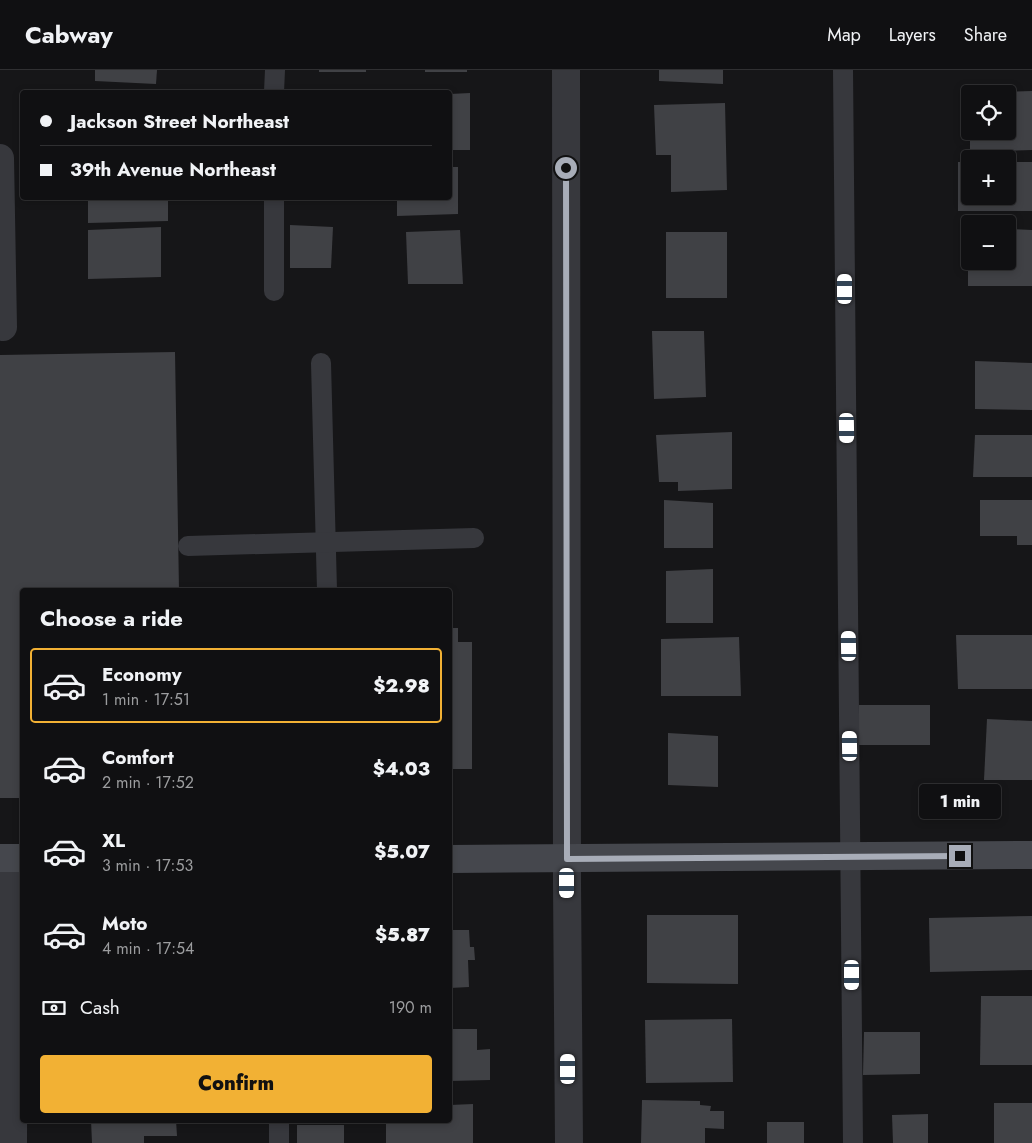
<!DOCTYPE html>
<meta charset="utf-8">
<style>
:root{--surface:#101012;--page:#19191b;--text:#f1f3f6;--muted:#9c9d9f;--line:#303032;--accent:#f2b134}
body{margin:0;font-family:Jost,sans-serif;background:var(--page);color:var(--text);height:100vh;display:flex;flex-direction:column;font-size:19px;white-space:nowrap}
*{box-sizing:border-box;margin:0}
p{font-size:16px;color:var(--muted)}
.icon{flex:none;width:28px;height:28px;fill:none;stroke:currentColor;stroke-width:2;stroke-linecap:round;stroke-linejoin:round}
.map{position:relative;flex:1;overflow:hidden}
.side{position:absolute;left:20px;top:518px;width:432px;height:535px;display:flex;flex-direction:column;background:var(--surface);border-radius:5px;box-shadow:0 2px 8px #0003,0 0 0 1px var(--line)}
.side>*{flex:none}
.hud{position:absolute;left:20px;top:20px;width:432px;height:110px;border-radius:5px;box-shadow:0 2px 8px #0003,0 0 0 1px var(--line);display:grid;align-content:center;height:110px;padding:0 20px;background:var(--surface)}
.controls{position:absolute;left:961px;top:15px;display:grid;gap:10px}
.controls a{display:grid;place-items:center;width:55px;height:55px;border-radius:5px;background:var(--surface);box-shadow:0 2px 8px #0003,0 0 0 1px var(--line);font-size:25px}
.end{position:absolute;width:22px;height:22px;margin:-11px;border:6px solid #a8adb8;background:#111;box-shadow:0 0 0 2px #111}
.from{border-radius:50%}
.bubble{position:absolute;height:35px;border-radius:5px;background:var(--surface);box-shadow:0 2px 8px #0003,0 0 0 1px var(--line);font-size:16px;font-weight:800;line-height:35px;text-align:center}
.car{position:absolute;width:15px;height:30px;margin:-15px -8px;border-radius:6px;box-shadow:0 0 4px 1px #0007;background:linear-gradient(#fff 24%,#345 0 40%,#fff 0 76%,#345 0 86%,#fff 0)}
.hud b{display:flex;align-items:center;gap:18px;height:48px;font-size:19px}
.hud b+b{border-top:1px solid var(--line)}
.hud i{width:12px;height:12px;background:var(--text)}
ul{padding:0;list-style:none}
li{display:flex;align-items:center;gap:15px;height:75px;margin:0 10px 8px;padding:0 10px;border:2px solid transparent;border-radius:5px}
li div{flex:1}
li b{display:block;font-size:19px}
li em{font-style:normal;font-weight:800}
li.on{border-color:var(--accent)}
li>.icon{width:45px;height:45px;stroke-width:1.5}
h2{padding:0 20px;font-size:22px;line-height:60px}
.pay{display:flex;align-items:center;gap:12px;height:55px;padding:0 20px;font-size:19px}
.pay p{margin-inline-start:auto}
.cta{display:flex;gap:10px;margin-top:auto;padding:10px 20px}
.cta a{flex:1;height:58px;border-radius:5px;background:var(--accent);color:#111;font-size:20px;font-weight:800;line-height:58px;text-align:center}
header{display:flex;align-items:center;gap:30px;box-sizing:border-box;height:70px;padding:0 25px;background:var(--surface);border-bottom:1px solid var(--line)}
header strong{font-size:24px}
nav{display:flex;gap:28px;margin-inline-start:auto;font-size:18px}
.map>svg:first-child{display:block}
</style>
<header>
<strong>Cabway</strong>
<nav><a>Map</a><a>Layers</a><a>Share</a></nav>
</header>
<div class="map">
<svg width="1032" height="1073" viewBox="0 0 1032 1073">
<rect width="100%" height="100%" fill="#161618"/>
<g fill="#404145">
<polygon points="95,0 157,0 156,14 95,11"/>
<rect x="319" y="0" width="47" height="2"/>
<rect x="425" y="0" width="42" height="2"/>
<polygon points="659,0 723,0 723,14 659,11"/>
<polygon points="1032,21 1032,80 970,82 970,61 1008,61 1008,24 999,24 999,22"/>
<polygon points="470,23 470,80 450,80 450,24"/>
<polygon points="725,33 727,120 671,122 671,85 656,85 654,35"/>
<polygon points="958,92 970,92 970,126 1008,126 1008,92 1032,92 1032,141 958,141"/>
<polygon points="450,97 458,97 458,144 397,146 397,128 450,128"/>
<polygon points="88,128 168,128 168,151 88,153"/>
<polygon points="290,155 333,157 331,198 290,198"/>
<polygon points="161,157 161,207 88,209 88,160"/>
<polygon points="968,157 970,157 970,191 1008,191 1008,159 1032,160 1032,216 968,216"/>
<polygon points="460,160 463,214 408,214 406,162"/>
<rect x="666" y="162" width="61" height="66"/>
<polygon points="652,261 704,261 706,327 654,329"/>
<polygon points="175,282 179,520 22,520 22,728 0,728 0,285"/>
<polygon points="975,291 1032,293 1032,340 975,339"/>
<polygon points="732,362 732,419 678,421 678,412 659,412 656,365"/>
<polygon points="975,365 1032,365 1032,407 973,407"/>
<polygon points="664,430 713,433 713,478 664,478"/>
<polygon points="980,430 1032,430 1032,475 1017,475 1017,466 980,466"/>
<polygon points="713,499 713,553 666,553 666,501"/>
<polygon points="450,558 458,558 458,572 472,572 472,699 450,699"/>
<polygon points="956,565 1032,565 1032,619 958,619"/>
<polygon points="739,567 741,626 661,626 661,569"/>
<rect x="859" y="635" width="71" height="40"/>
<polygon points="987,649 1032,651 1032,710 984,710"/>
<polygon points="668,663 718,666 718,717 668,715"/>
<polygon points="647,845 738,845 738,914 647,913"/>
<polygon points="1032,846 1032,900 930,902 929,848"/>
<polygon points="450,860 469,860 470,877 474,877 475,890 468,890 469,917 450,918"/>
<polygon points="981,926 1032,926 1032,995 980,995"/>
<polygon points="732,949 733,1012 646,1013 645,950"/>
<polygon points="450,959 477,959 477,980 490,979 490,1010 450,1011"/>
<polygon points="864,962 920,962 920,1004 863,1005"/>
<polygon points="642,1030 700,1031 700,1035 711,1036 710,1041 724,1041 724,1059 705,1058 705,1073 641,1073"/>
<rect x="994" y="1033" width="38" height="40"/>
<polygon points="473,1034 473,1073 386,1073 386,1050 450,1050 450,1035"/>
<polygon points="928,1044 928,1073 893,1073 892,1045"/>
<polygon points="91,1050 176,1050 177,1066 144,1066 144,1073 92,1073"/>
<rect x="767" y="1052" width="37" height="21"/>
<rect x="297" y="1055" width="47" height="18"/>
</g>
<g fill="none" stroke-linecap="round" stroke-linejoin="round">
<g stroke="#37383d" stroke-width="20">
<polyline points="843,0 853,1073"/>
<polyline points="274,22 275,0"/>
<polyline points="274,221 274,128"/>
<polyline points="321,293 327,520"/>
<polyline points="188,476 474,468"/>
<polyline points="279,1050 279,1073"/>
</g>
<g stroke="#37383d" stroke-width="28">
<polyline points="566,0 567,813 569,1073"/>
<polyline points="0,88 3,257"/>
<polyline points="13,1073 14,788"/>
</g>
<g stroke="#45474d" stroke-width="28">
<polyline points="0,788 22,788"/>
<polyline points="450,789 1032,785"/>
</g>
</g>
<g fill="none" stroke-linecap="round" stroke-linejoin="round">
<polyline stroke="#a8adb8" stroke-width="6" points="566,98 567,789 960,786"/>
</g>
</svg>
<div class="controls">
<a><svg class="icon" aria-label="locate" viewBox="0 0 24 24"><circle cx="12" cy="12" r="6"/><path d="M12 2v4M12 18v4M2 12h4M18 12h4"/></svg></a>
<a>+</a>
<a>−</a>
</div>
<i class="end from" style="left:566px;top:98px"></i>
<i class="end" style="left:960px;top:786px"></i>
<div class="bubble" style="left:919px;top:714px;width:82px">1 min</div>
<i class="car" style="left:845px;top:219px;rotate:0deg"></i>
<i class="car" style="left:847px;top:358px;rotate:179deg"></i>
<i class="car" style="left:849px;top:576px;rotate:359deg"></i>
<i class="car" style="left:850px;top:676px;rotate:359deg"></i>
<i class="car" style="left:567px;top:813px;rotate:180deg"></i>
<i class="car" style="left:852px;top:905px;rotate:180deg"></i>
<i class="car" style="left:568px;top:999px;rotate:0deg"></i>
<div class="hud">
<b><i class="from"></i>Jackson Street Northeast</b>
<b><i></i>39th Avenue Northeast</b>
</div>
<section class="side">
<h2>Choose a ride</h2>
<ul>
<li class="on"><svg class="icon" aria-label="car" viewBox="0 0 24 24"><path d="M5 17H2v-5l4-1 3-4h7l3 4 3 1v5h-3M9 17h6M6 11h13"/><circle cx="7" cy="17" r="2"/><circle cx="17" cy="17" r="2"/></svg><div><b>Economy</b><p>1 min · 17:51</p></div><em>$2.98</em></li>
<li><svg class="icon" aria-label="car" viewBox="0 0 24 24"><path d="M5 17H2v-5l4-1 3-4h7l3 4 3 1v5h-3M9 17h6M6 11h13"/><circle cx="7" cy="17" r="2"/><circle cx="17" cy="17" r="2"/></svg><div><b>Comfort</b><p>2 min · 17:52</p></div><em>$4.03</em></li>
<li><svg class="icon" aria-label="car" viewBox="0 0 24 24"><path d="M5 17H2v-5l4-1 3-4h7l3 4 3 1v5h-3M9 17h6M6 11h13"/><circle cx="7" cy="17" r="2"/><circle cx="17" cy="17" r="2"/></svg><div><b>XL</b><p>3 min · 17:53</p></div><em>$5.07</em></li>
<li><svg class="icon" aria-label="car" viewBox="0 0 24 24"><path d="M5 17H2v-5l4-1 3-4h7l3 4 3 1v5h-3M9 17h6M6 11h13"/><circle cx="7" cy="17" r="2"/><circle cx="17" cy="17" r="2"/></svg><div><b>Moto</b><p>4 min · 17:54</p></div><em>$5.87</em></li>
</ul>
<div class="pay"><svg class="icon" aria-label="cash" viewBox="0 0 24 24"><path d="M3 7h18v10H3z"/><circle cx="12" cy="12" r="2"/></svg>Cash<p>190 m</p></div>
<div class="cta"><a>Confirm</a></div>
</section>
</div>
